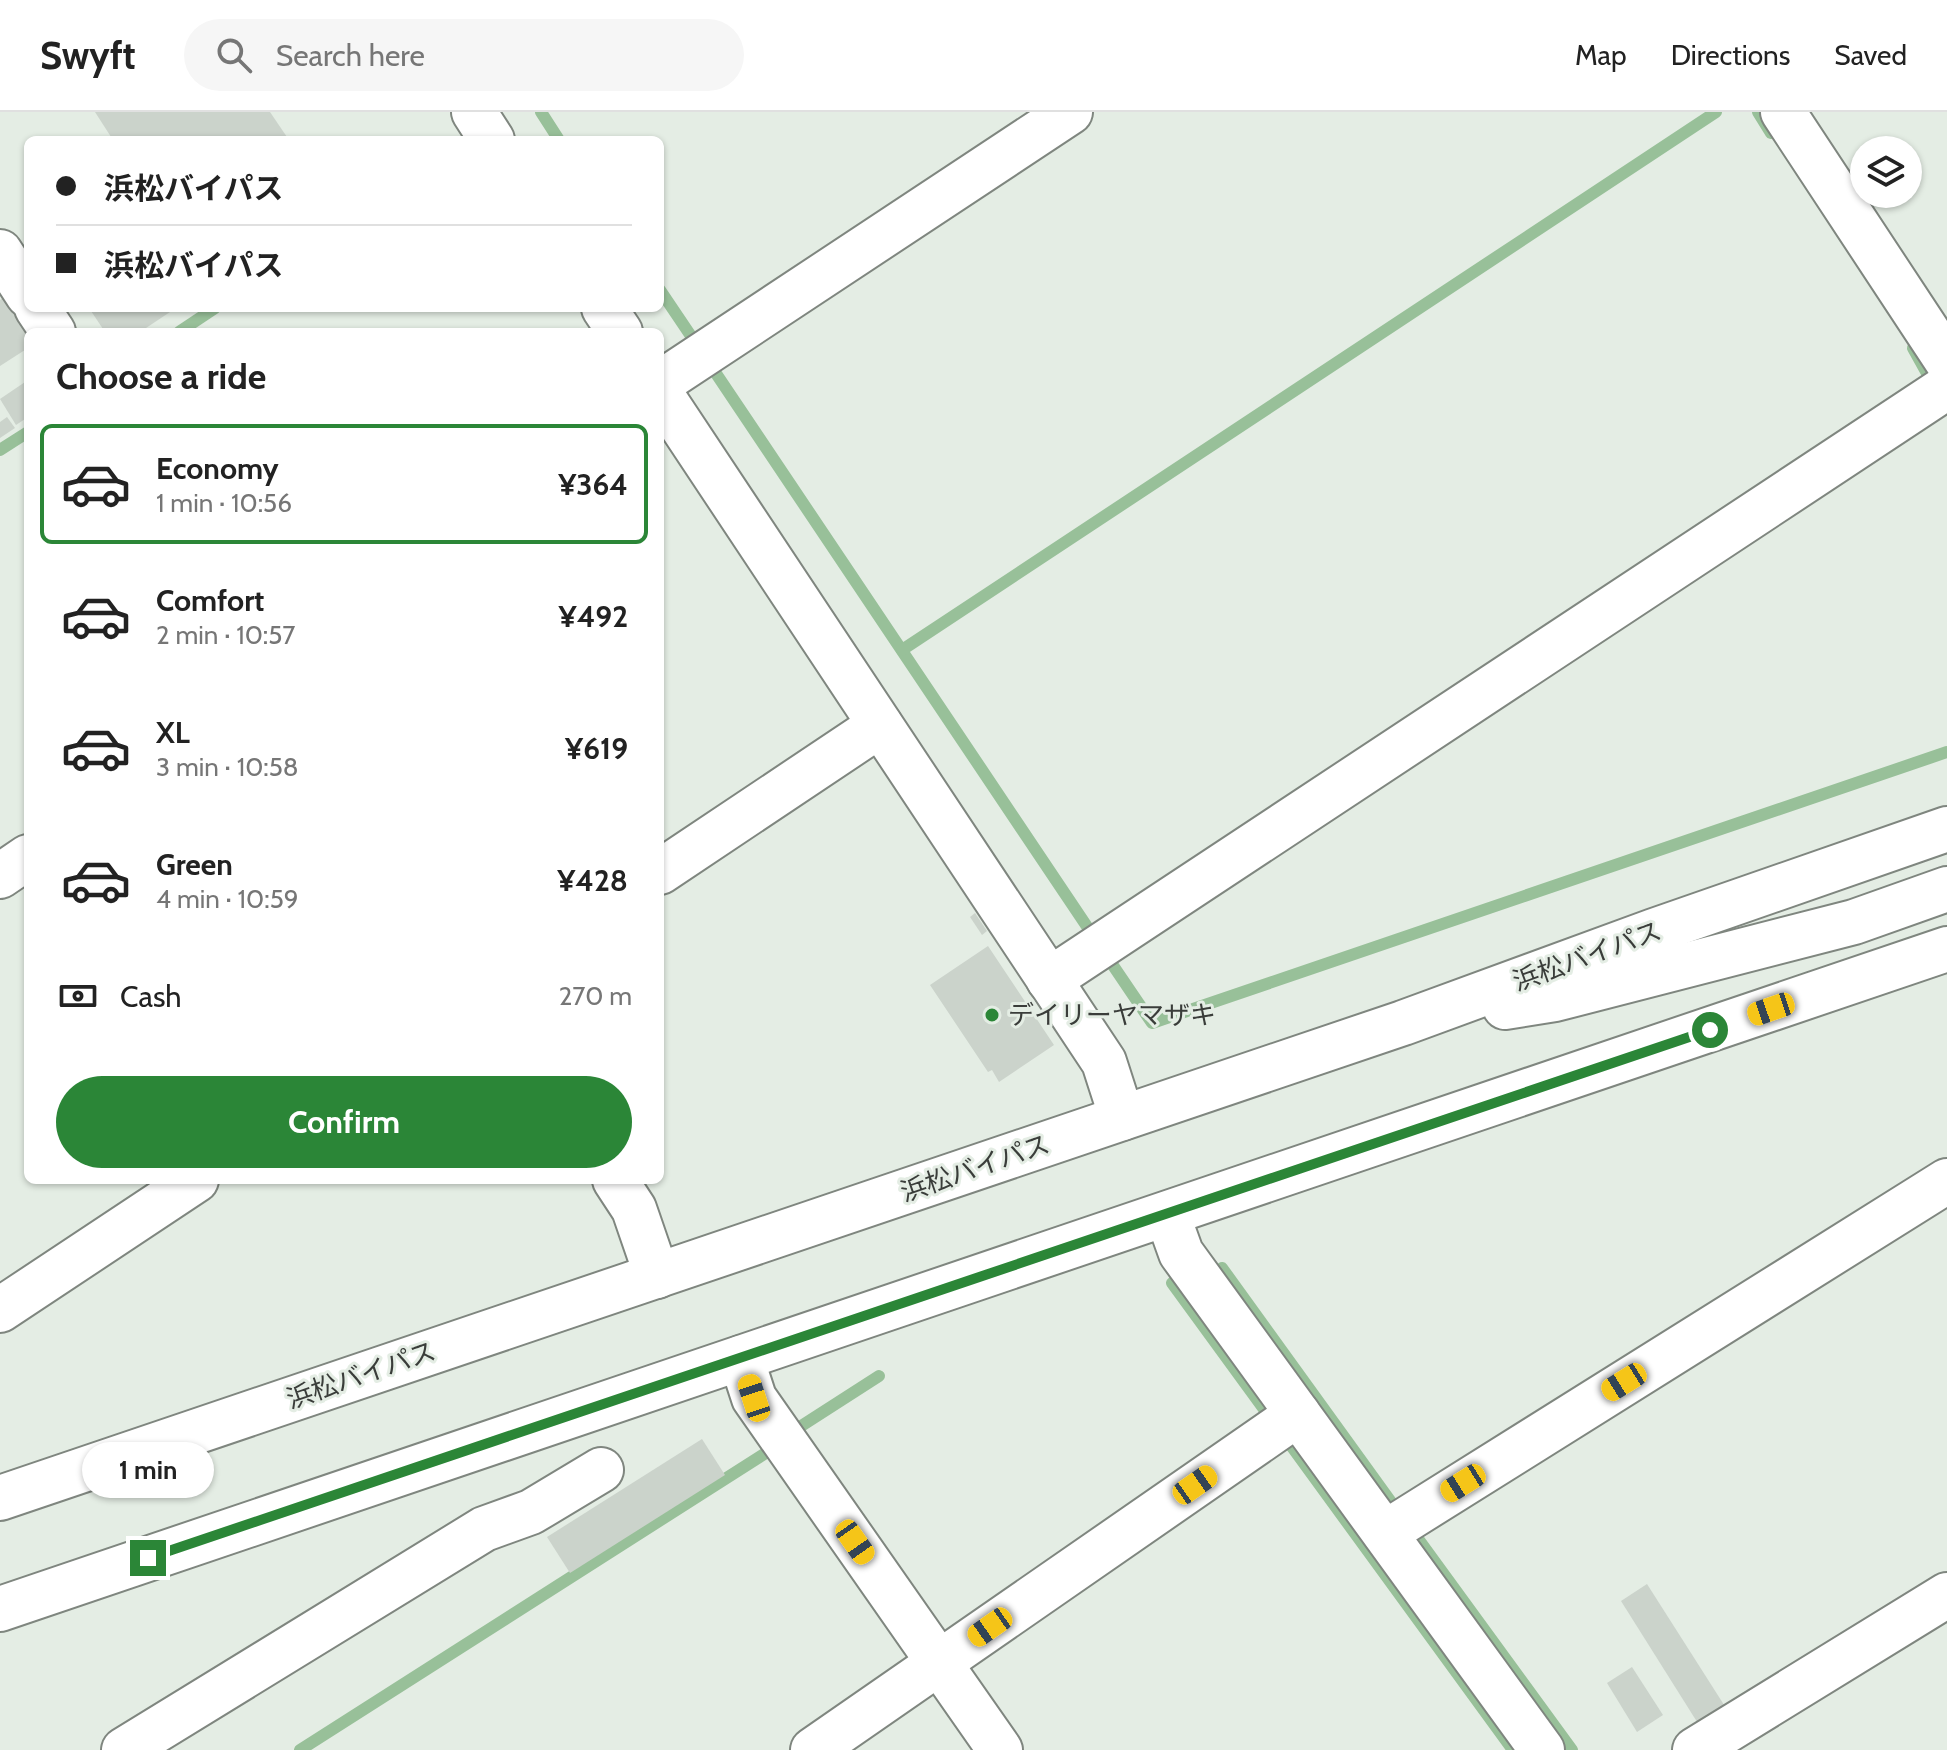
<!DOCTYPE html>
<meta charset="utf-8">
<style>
:root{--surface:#fff;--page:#f6f6f6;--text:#222;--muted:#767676;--line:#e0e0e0;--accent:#2b8637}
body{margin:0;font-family:Cabin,"Noto Sans JP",sans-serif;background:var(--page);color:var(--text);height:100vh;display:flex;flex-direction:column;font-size:30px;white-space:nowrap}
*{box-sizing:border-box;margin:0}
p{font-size:26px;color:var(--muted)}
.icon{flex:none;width:44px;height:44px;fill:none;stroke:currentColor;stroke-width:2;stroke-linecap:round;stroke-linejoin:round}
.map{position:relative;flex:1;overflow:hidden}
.sheet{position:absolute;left:24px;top:216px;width:640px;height:856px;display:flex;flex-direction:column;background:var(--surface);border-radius:12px;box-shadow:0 2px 6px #0004}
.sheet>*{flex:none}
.guide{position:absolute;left:24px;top:24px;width:640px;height:176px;border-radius:12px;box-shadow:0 2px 6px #0004;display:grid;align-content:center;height:176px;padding:0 32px;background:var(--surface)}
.fabs{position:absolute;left:1850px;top:24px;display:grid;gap:16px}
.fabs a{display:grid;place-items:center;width:72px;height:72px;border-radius:50%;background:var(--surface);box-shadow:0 2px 6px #0004;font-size:40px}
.end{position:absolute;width:36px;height:36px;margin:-18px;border:10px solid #2b8637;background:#fff;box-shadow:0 0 0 4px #fff}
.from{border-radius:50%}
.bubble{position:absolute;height:56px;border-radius:28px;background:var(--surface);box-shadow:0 2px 6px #0004;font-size:26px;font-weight:700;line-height:56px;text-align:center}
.car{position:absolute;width:24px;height:48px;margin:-24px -12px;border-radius:10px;box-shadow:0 0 6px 2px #0007;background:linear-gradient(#f5c518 24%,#345 0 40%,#f5c518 0 76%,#345 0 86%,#f5c518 0)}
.guide b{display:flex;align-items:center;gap:28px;height:76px;font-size:30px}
.guide b+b{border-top:2px solid var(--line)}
.guide i{width:20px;height:20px;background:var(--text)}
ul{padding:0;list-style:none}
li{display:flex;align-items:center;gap:24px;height:120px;margin:0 16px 12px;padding:0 16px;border:4px solid transparent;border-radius:12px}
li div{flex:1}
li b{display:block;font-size:30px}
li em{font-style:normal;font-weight:700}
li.selected{border-color:var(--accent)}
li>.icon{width:72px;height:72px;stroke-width:1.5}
h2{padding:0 32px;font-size:36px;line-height:96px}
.pay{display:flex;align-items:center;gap:20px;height:88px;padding:0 32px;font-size:30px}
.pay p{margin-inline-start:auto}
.button{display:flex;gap:16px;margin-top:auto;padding:16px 32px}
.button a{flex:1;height:92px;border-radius:48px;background:var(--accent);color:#fff;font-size:32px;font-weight:700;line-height:92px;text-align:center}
header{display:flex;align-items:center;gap:48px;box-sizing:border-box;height:112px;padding:0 40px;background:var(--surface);border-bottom:2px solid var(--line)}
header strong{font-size:38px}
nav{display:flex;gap:44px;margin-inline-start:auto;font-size:28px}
.search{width:560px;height:72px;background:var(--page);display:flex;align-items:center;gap:20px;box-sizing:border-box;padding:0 28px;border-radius:44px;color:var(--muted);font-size:30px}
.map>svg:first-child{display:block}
</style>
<header>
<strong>Swyft</strong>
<div class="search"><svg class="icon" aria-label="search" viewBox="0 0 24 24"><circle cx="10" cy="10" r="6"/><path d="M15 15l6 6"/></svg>Search here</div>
<nav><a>Map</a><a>Directions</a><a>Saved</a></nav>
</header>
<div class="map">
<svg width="1947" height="1638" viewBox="0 0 1947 1638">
<rect width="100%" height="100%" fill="#e4ede4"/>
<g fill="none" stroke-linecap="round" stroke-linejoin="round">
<g stroke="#98c099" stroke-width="12">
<polyline points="541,0 559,28"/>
<polyline points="1758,0 1771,21"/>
<polyline points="660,178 693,227"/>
<polyline points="179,220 215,196"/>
<polyline points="1913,236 1928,263"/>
<polyline points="713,257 1090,819"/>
<polyline points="0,338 28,320"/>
<polyline points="902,538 1716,0"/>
<polyline points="1110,849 1152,911 1947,640"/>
<polyline points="1222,1156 1391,1390"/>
<polyline points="1172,1171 1269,1304"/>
<polyline points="795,1318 879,1264"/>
<polyline points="1287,1328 1513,1638"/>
<polyline points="1416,1424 1572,1638"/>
<polyline points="300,1638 772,1337"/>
</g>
</g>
<g fill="#cbd3cb">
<polygon points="95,0 270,0 289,28 113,28"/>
<polygon points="5,184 28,219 28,236 0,254 0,188"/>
<polygon points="89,196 176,196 140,220 105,220"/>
<polygon points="28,268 28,305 16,313 0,287"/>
<polygon points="7,305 15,316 0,326 0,310"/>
<polygon points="975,801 987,819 982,823 970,805"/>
<polygon points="988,834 1054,933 999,970 992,958 988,960 930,873"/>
<polygon points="702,1327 725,1363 570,1461 547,1425"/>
<polygon points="1647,1472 1726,1596 1699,1613 1621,1489"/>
<polygon points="1632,1555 1663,1603 1637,1620 1607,1571"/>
</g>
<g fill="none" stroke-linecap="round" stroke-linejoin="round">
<g stroke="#7f867f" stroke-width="48">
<g id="minor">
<polyline points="474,0 492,28"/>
<polyline points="1783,0 1947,249"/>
<polyline points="0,140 28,183"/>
<polyline points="37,196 53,220"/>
<polyline points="604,196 620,220"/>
<polyline points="660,271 1070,0"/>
<polyline points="660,281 1104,950 1122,1006"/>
<polyline points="660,760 880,613"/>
<polyline points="0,764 28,745"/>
<polyline points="1049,868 1947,275"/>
<polyline points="615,1068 634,1097 657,1164"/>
<polyline points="1167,1102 1181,1141 1542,1638"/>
<polyline points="0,1198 196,1068"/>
<polyline points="741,1246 754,1286 1000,1638"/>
<polyline points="1385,1421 1947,1069"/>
<polyline points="124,1638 484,1417 531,1400 601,1358"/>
<polyline points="813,1638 1298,1302"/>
<polyline points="1695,1638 1947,1483"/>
</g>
</g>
<g stroke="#7f867f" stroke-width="48">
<g id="highway">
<polyline points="1505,895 1555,887 1854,810 1947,777"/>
<polyline points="0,1386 1403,911 1654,819 1947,717"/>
<polyline points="0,1497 1947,837"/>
</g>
</g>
<use href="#minor" stroke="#fff" stroke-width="44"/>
<use href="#highway" stroke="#fff" stroke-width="44"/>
</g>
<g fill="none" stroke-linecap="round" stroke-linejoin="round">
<polyline stroke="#2b8637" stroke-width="10" points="148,1446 1710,918"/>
</g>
<circle fill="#2b8637" stroke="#e4ede4" stroke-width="3" cx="992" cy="903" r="8"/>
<g text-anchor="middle" stroke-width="6" stroke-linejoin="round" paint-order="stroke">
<g font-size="26" fill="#3a3d3a" stroke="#e4ede4">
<text transform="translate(1587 844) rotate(-20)" y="9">浜松バイパス</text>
<text transform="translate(975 1056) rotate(-19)" y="9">浜松バイパス</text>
<text transform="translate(361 1263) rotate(-19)" y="9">浜松バイパス</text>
</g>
<g font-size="26" fill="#3a3d3a" stroke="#e4ede4" text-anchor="start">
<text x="1008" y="912">デイリーヤマザキ</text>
</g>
</g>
</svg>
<div class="fabs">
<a><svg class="icon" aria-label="layers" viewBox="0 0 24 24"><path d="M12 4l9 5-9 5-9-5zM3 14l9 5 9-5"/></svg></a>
</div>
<i class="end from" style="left:1710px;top:918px"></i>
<i class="end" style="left:148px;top:1446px"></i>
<div class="bubble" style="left:82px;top:1330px;width:132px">1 min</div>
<i class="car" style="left:1771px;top:897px;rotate:251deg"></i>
<i class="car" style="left:1624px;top:1270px;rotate:238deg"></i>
<i class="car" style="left:754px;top:1286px;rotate:342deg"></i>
<i class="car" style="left:1463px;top:1371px;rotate:238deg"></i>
<i class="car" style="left:1195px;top:1373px;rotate:55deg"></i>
<i class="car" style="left:855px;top:1430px;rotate:145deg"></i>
<i class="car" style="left:990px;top:1515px;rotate:235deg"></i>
<div class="guide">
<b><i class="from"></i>浜松バイパス</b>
<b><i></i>浜松バイパス</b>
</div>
<section class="sheet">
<h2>Choose a ride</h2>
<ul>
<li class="selected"><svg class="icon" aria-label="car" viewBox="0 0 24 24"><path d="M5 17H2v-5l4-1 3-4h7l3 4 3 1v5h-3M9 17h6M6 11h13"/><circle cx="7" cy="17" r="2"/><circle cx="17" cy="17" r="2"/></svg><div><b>Economy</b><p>1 min · 10:56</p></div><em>¥364</em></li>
<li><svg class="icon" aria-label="car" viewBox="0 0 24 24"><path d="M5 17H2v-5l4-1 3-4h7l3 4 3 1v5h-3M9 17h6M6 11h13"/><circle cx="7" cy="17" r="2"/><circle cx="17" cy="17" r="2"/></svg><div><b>Comfort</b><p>2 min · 10:57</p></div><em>¥492</em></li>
<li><svg class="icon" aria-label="car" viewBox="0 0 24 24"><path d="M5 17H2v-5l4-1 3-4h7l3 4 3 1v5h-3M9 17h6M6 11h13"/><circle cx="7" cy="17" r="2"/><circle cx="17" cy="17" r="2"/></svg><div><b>XL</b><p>3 min · 10:58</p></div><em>¥619</em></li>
<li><svg class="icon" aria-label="car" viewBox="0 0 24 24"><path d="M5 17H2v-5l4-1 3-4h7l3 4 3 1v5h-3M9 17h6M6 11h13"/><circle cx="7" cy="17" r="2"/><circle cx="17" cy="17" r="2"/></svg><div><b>Green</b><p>4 min · 10:59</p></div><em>¥428</em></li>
</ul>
<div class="pay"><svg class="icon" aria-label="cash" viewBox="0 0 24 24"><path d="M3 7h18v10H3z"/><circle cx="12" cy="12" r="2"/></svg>Cash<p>270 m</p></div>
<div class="button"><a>Confirm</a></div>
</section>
</div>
